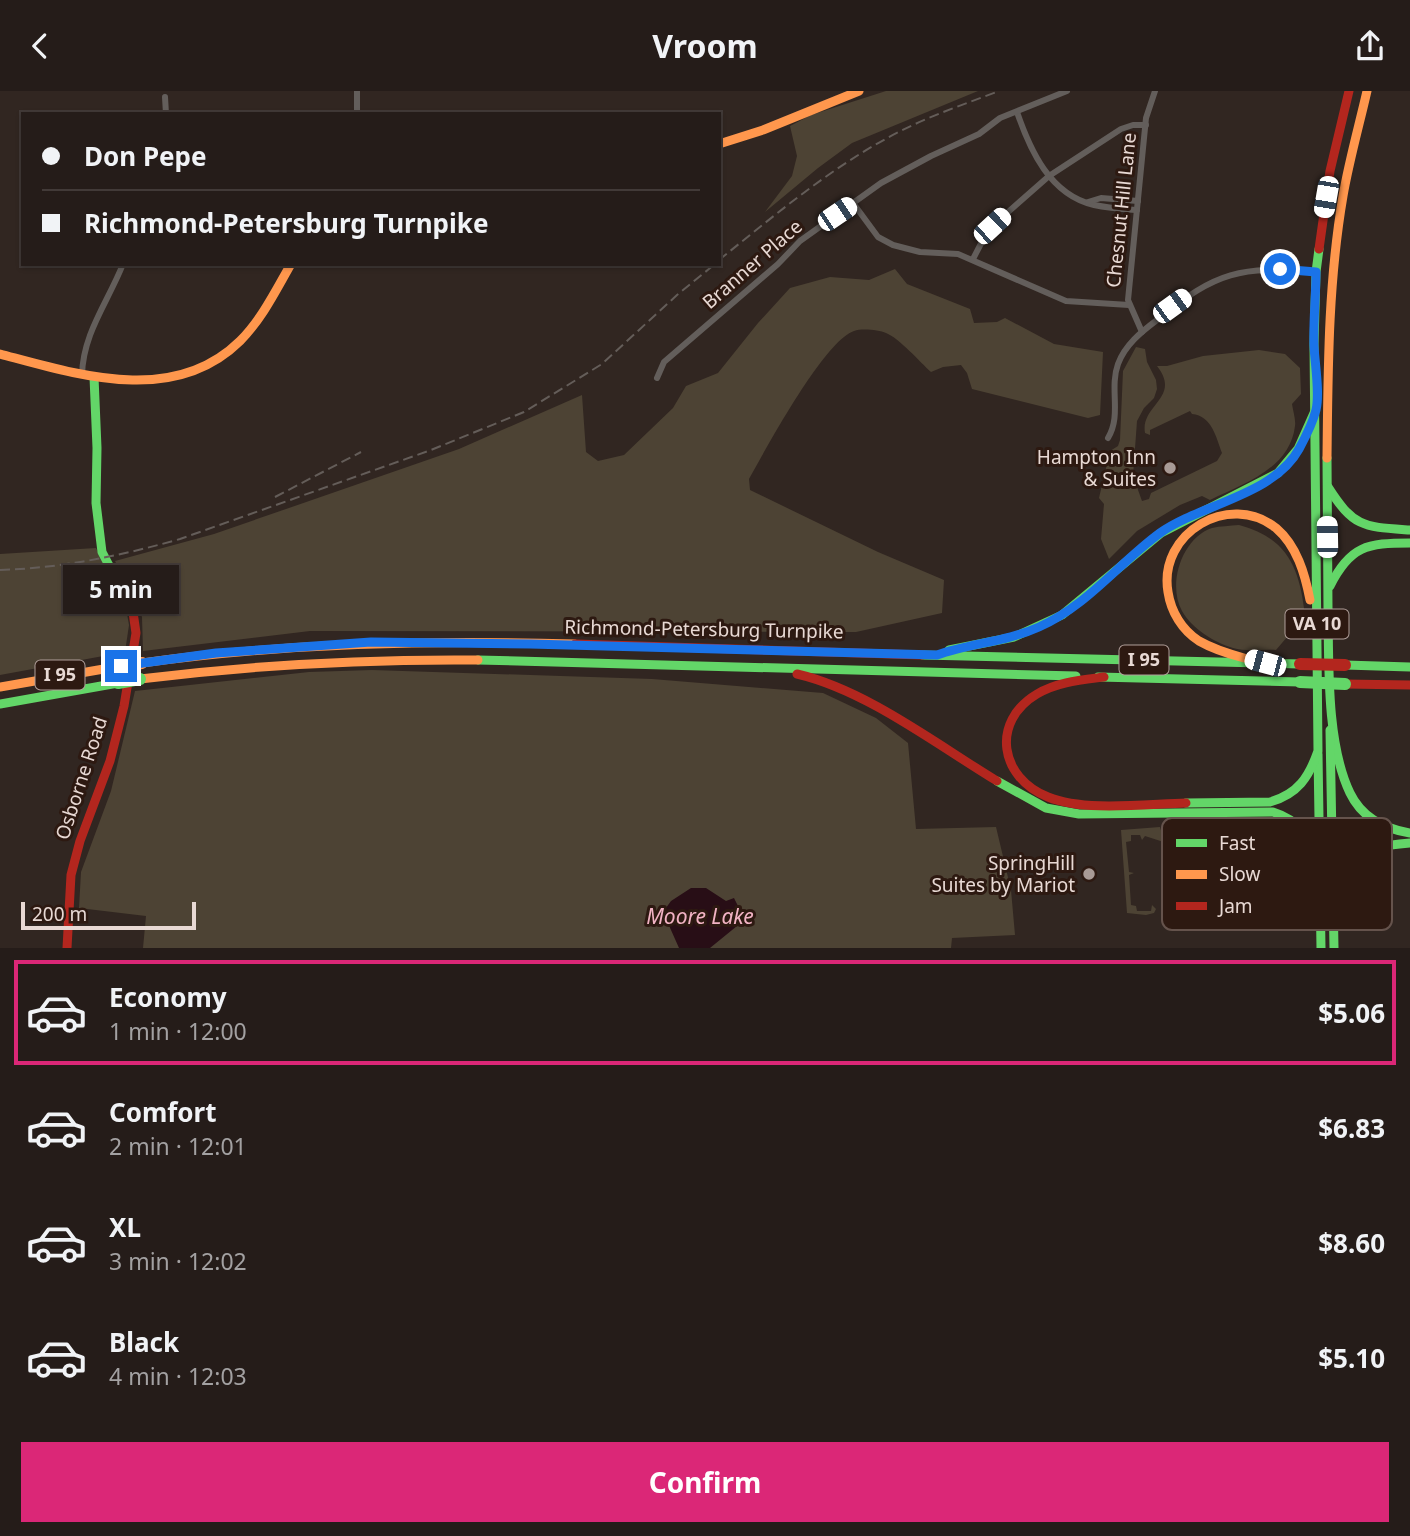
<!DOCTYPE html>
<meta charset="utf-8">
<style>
:root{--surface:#251c19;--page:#312926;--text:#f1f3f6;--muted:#a3a1a2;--line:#423a38;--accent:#db2777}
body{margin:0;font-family:"Noto Sans",sans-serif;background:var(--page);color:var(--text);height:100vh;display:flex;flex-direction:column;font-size:26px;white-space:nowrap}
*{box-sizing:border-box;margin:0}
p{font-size:23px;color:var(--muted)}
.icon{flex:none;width:38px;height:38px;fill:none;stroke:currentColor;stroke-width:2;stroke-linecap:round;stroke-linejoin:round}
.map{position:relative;height:857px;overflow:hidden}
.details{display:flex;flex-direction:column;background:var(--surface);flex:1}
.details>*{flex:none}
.guide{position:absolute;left:21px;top:21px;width:700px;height:154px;border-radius:0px;box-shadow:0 2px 5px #0004,0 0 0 2px var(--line);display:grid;align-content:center;height:154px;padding:0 21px;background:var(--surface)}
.scale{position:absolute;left:21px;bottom:18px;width:175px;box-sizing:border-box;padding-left:7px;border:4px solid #e8d9d4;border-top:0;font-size:19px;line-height:24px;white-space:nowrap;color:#e8d9d4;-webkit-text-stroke:5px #2d1911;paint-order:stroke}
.end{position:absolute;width:32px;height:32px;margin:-16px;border:9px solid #1a73e8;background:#fff;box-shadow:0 0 0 4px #fff}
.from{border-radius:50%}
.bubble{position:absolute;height:49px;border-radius:0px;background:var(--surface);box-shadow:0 2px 5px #0004,0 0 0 2px var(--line);font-size:23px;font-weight:700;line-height:49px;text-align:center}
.car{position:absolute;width:21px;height:42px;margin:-21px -10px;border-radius:9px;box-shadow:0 0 5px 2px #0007;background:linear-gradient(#fff 24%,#345 0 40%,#fff 0 76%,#345 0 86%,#fff 0)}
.guide b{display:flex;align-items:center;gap:24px;height:66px;font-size:26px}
.guide b+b{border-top:2px solid var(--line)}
.guide i{width:18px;height:18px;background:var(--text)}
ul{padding:12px 0 0;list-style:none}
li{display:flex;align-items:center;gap:21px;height:105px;margin:0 14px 10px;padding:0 7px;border:4px solid transparent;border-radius:0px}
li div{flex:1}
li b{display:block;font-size:26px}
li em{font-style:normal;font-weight:700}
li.selected{border-color:var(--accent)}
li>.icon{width:63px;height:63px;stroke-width:1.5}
.action{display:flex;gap:14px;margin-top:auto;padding:14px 21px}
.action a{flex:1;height:80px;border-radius:0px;background:var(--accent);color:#fff;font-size:28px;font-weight:700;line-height:80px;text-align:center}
header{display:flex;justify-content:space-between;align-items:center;height:91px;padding:0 21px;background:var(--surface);font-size:32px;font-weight:700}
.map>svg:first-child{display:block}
</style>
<header><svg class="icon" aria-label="back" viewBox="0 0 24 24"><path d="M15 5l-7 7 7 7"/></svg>Vroom<svg class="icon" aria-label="share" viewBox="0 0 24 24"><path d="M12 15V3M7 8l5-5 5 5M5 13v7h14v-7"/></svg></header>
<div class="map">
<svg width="1410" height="857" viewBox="0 0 1410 857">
<rect width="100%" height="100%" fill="#312621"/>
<g fill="#4d4334">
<polygon points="886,0 978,0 852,52 818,77 765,121 792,85 797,65 790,35 811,24"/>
<path d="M895,178L907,193L970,218L974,232L997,231L1005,227L1054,253L1103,261L1100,324L1088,327L972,298L967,282L961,274L943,276L931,281C920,271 899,247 886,242C879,239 862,237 854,240C824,250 766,358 749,388L750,399L878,461L944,489L942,522L856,541L310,540L143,560L142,526L115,470L214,443L459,358L582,304L586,361L598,370L624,364L673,317L686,295L718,282L758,232L790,197L830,186L869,189Z"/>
<path d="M1136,256L1145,258L1147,271L1156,289L1157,298L1154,307L1144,317L1137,330L1133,385L1142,410L1149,408L1151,402L1217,370L1222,362C1216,346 1212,325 1192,323L1190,320L1150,339V344L1145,342C1140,314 1182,307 1157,275H1167L1203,265L1259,259L1285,263L1300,277L1301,303L1292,313C1293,320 1296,329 1295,335C1290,378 1243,393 1210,409L1202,405L1180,414L1137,440L1109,468L1101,448L1104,413L1099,407L1110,360L1118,355L1120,349L1123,280Z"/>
<path d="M1239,434C1288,447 1300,478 1305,525L1276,559C1263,558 1246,561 1233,557C1214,551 1192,538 1182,520C1167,493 1182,447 1212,437C1220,435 1230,435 1239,434Z"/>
<polygon points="96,457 126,517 129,534 125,561 0,584 0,463"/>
<polygon points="372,579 652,588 823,602 876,627 908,652 916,738 996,736 1011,799 1015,844 952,847 951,857 143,857 146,825 79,817 81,781 111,700 135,600 309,581"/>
<polygon points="1160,736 1162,743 1249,775 1250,815 1238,794 1243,792 1242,778 1234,779 1234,775 1215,768 1212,772 1210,771 1210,766 1179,756 1176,760 1176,755 1145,745 1142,749 1140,744 1131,744 1131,750 1126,751 1129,781 1134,782 1129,784 1131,814 1136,815 1137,820 1151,820 1152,814 1156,818 1154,822 1146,824 1127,822 1121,739"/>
</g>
<polygon fill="#280e16" points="691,797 706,797 726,810 734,807 739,817 740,828 737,835 710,857 679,857 663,821 671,810"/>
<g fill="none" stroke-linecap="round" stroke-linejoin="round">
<g stroke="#635e5b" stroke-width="6">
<polyline points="357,0 357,23"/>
<polyline points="165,6 166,23"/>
<path d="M1017,21C1030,59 1050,104 1094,114C1108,117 1123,118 1137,119"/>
<polyline points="1088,111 1101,107 1138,110"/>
<polyline points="853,112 878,146 893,154 920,161 958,163 1066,210 1129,214"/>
<polyline points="973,168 987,141 1007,122 1049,85 1121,38 1133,34 1146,34"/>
<polyline points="1142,241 1128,209 1146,27 1155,0"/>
<path d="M82,284C83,242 108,211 123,173"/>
<polyline points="657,287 664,271 778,173 800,150 881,92 931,65 979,43 1000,27 1067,0"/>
<path d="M1108,347C1122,324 1109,298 1118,273C1125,254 1141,241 1157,229C1217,180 1240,175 1316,181"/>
</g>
<g stroke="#63d668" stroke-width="9">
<polyline points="94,286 97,357 96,412 102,461 127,509"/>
<path d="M1327,367C1327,417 1328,467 1328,517C1329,572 1326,652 1350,702C1362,727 1385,738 1410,742"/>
<path d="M1328,396C1354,437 1364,436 1410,439"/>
<path d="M1330,495C1350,455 1367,452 1410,452"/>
<polyline points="949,559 1014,546 1062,524 1161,442 1278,382 1298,358 1314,322"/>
<polyline points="922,564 1300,573"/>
<polyline points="478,569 1076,585"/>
<polyline points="1345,574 1410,576"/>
<polyline points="1098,586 1300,591"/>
<polyline points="0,613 118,592"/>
<polyline points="1330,639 1334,857"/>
<polyline points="1318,663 1321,857"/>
<path d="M997,690L1046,717L1079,723L1273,721C1299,729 1309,746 1319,769"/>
<path d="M1186,712L1270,711C1298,703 1309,686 1318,660L1314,253L1316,181L1319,158"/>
<path d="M1333,825C1346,773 1353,756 1410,752"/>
</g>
<g stroke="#ff974d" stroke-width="9">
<polyline points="719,53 763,39 859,0"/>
<path d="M0,263C79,284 174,315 240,250C262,228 276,199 291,173"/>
<path d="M1327,367C1328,279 1328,192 1343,105C1349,70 1359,35 1367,0"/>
<path d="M1244,567C1229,563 1213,558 1199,550C1182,539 1171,521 1168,501C1158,442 1229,400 1276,437C1297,455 1305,483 1310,509"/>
<path d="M142,572C286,552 429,549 575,553"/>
<path d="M140,588C253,574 365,568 478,569"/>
<polyline points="0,596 121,575"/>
</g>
<g stroke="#b3261e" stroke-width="9">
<polyline points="1319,158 1330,80 1349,0"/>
<polyline points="575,553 922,564"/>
<path d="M797,583C866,599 936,653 997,690"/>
<path d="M1104,586C1081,589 1057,591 1037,603C990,631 1000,687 1048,706C1084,721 1146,713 1186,712"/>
<polyline points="1345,593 1410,594"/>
<polyline points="67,857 71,784 80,750 110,670 124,615 136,542 133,521 127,509"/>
</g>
<g stroke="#645d59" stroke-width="2" stroke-dasharray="10 5" stroke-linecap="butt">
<path d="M719,169C780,120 842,67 913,34C941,21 970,11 999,0"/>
<polyline points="275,406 361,361"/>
<path d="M0,479C62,477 120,465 180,448L431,359L524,321L602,273L677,204L715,173"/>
</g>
<g stroke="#63d668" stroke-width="12">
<polyline points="1300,591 1345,593"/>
<polyline points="118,592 140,588"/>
</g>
<polyline stroke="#ff974d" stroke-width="12" points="121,575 142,572"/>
<polyline stroke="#b3261e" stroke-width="12" points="1300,573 1345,574"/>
</g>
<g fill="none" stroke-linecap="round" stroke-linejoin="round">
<path stroke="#1a73e8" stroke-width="9" d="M121,575L216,562L371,551L530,553L937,564C970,552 1006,551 1039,536C1087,515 1119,472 1160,442C1201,413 1274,404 1299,358C1305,347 1313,331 1316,319C1320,302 1315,274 1314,255C1313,231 1316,206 1316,181L1280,178"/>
</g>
<g fill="#a89a95" stroke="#2d1911" stroke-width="2.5">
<circle cx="1170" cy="377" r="7"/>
<circle cx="1089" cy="783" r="7"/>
</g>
<g text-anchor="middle" stroke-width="6" stroke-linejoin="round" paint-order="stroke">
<g fill="#2d1911" stroke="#b09f9a" stroke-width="2">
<rect x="1285.5" y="518.5" width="63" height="29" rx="5"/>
<rect x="1119.5" y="554.5" width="49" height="29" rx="5"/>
<rect x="35.5" y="569.5" width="49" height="29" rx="5"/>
</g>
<g font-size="18" font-weight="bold" fill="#e8d9d4">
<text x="1317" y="539">VA 10</text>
<text x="1144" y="575">I 95</text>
<text x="60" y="590">I 95</text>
</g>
<g font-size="19" fill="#e8d9d4" stroke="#2d1911">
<text transform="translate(1121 119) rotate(-84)" y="7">Chesnut Hill Lane</text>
<text transform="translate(752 173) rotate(-41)" y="7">Branner Place</text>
<text transform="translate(704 538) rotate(1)" y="7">Richmond-Petersburg Turnpike</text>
<text transform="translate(81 687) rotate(-72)" y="7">Osborne Road</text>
</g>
<g font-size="19" fill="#e8d9d4" stroke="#2d1911" text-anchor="end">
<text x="1156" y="373">Hampton Inn<tspan x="1156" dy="22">&amp; Suites</tspan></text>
<text x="1075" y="779">SpringHill<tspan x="1075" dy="22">Suites by Mariot</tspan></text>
</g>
<g font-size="21" font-style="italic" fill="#f2b3c4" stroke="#2d1911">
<text x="700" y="833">Moore Lake</text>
</g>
</g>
<rect x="1162" y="727" width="230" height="112" rx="10" fill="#2d1911" stroke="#65534c" stroke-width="2"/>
<rect x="1176" y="748" width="31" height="8" fill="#63d668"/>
<rect x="1176" y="779" width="31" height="9" fill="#ff974d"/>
<rect x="1176" y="811" width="31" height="8" fill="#b3261e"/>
<g font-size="19" fill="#e8d9d4">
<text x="1219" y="759">Fast</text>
<text x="1219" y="790">Slow</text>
<text x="1219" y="822">Jam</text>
</g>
</svg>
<div class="scale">200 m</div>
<i class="end from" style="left:1280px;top:178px"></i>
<i class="end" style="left:121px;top:575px"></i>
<div class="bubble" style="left:63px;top:474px;width:116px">5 min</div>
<i class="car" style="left:1326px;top:106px;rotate:190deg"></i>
<i class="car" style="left:837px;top:123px;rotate:56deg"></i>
<i class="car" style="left:992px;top:135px;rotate:47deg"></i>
<i class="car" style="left:1172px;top:215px;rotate:54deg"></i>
<i class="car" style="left:1327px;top:446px;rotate:359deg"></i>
<i class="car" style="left:1265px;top:572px;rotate:285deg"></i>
<div class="guide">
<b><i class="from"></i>Don Pepe</b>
<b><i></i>Richmond-Petersburg Turnpike</b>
</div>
</div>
<section class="details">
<ul>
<li class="selected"><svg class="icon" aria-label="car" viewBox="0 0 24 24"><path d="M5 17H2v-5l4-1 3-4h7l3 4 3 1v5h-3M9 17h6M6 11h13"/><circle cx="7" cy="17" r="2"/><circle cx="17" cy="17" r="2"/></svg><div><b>Economy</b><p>1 min · 12:00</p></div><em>$5.06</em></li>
<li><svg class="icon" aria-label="car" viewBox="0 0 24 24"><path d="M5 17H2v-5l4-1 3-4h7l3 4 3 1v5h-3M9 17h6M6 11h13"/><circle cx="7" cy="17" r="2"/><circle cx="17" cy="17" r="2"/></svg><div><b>Comfort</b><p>2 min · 12:01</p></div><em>$6.83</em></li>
<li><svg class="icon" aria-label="car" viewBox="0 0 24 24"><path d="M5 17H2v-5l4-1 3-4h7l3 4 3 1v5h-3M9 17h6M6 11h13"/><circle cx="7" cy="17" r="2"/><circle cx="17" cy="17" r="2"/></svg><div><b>XL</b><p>3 min · 12:02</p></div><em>$8.60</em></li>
<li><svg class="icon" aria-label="car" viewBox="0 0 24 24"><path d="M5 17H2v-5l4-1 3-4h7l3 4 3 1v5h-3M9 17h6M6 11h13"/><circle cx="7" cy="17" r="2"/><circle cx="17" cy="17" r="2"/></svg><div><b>Black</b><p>4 min · 12:03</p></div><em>$5.10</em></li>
</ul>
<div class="action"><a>Confirm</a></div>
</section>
